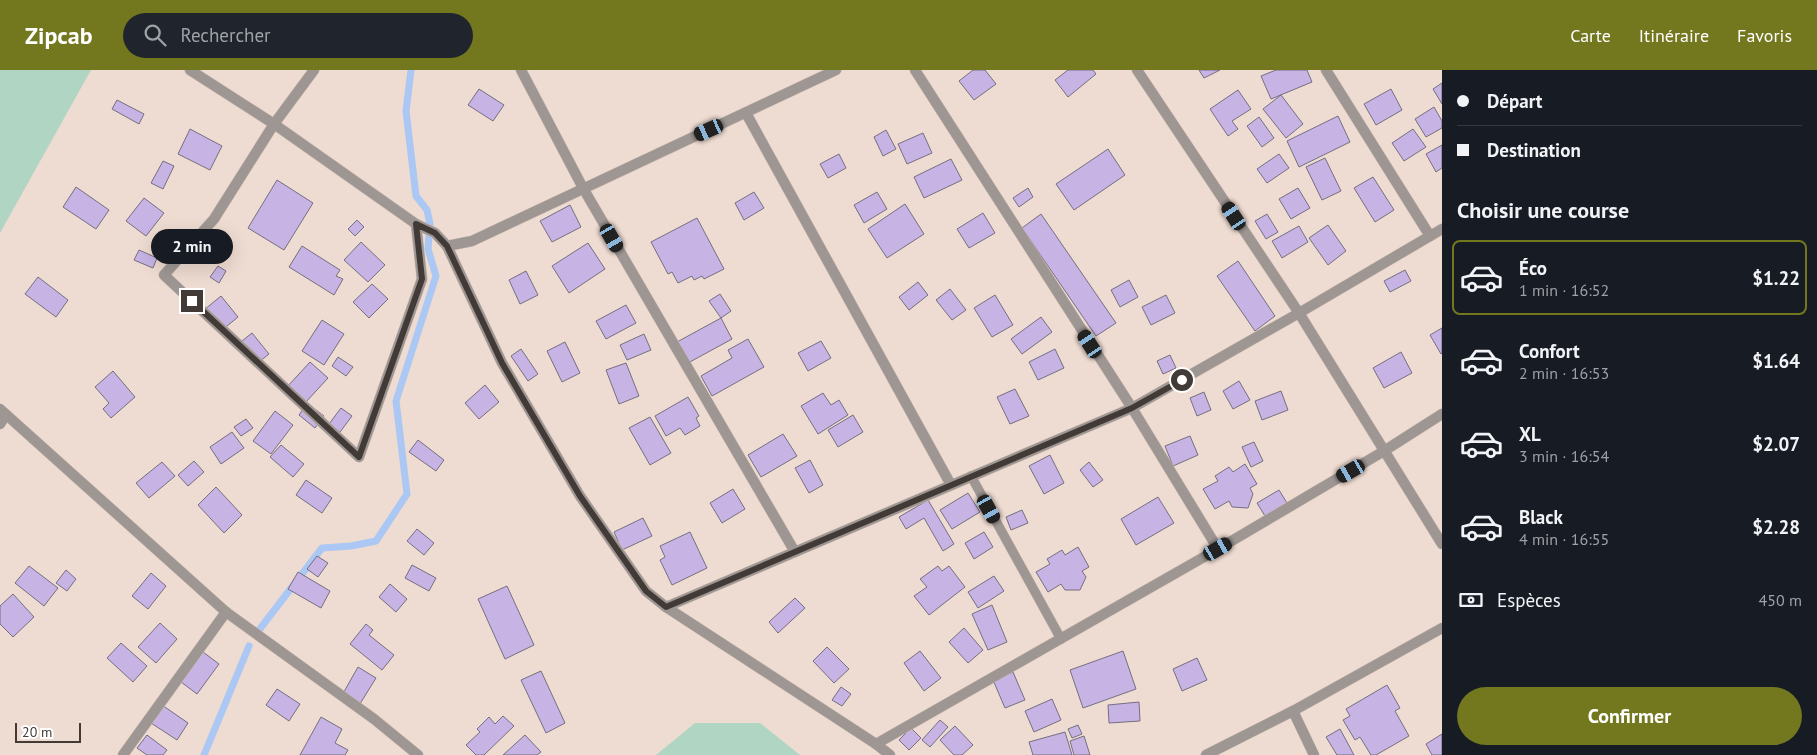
<!DOCTYPE html>
<html lang="fr">
<meta charset="utf-8">
<style>
:root{--surface:#171b24;--page:#20242c;--text:#f1f3f6;--muted:#9ea1a6;--line:#363941;--accent:#73771e}
body{margin:0;font-family:"PT Sans",sans-serif;background:var(--page);color:var(--text);height:100vh;display:flex;flex-direction:column;font-size:19px;white-space:nowrap}
*{box-sizing:border-box;margin:0}
p{font-size:16px;color:var(--muted)}
.icon{flex:none;width:28px;height:28px;fill:none;stroke:currentColor;stroke-width:2;stroke-linecap:round;stroke-linejoin:round}
.map{position:relative;flex:1;overflow:hidden}
.details{display:flex;flex-direction:column;background:var(--surface);width:375px}
.details>*{flex:none}
.banner{display:grid;align-content:center;height:110px;padding:0 15px;background:var(--surface)}
.scale{position:absolute;left:15px;bottom:12px;width:66px;box-sizing:border-box;padding-left:5px;border:2px solid #413a36;border-top:0;font-size:14px;line-height:18px;white-space:nowrap;color:#413a36;-webkit-text-stroke:4px #fff;paint-order:stroke}
.end{position:absolute;width:22px;height:22px;margin:-11px;border:6px solid #413a36;background:#fff;box-shadow:0 0 0 2px #fff}
.from{border-radius:50%}
.bubble{position:absolute;height:35px;border-radius:18px;background:var(--surface);box-shadow:0 5px 20px #0002;font-size:16px;font-weight:800;line-height:35px;text-align:center}
.car{position:absolute;width:15px;height:30px;margin:-15px -8px;border-radius:6px;box-shadow:0 0 4px 1px #0007;background:linear-gradient(#222 24%,#8ab4d8 0 40%,#222 0 76%,#8ab4d8 0 86%,#222 0)}
.banner b{display:flex;align-items:center;gap:18px;height:48px;font-size:19px}
.banner b+b{border-top:1px solid var(--line)}
.banner i{width:12px;height:12px;background:var(--text)}
ul{padding:0;list-style:none}
li{display:flex;align-items:center;gap:15px;height:75px;margin:0 10px 8px;padding:0 5px;border:2px solid transparent;border-radius:8px}
li div{flex:1}
li b{display:block;font-size:19px}
li em{font-style:normal;font-weight:800}
li.active{border-color:var(--accent)}
li>.icon{width:45px;height:45px;stroke-width:1.5}
h2{padding:0 15px;font-size:22px;line-height:60px}
.pay{display:flex;align-items:center;gap:12px;height:55px;padding:0 15px;font-size:19px}
.pay p{margin-inline-start:auto}
.button{display:flex;gap:10px;margin-top:auto;padding:10px 15px}
.button a{flex:1;height:58px;border-radius:30px;background:var(--accent);color:#fff;font-size:20px;font-weight:800;line-height:58px;text-align:center}
header{display:flex;align-items:center;gap:30px;box-sizing:border-box;height:70px;padding:0 25px;background:var(--accent);color:#fff}
header strong{font-size:24px}
nav{display:flex;gap:28px;margin-inline-start:auto;font-size:18px}
.search{width:350px;height:45px;background:var(--page);display:flex;align-items:center;gap:12px;box-sizing:border-box;padding:0 18px;border-radius:28px;color:var(--muted);font-size:19px}
main{display:flex;flex:1;min-height:0}
.map>svg:first-child{display:block}
</style>
<header>
<strong>Zipcab</strong>
<div class="search"><svg class="icon" aria-label="search" viewBox="0 0 24 24"><circle cx="10" cy="10" r="6"/><path d="M15 15l6 6"/></svg>Rechercher</div>
<nav><a>Carte</a><a>Itinéraire</a><a>Favoris</a></nav>
</header>
<main>
<div class="map">
<svg width="1442" height="685" viewBox="0 0 1442 685">
<rect width="100%" height="100%" fill="#eedbd1"/>
<g fill="#b0d5c2">
<polygon points="0,0 91,0 0,163"/>
<polygon points="695,653 760,653 800,685 656,685"/>
</g>
<g fill="none" stroke-linecap="round" stroke-linejoin="round">
<g stroke="#abc7f4" stroke-width="7">
<polyline points="259,560 322,478 351,476 376,471 407,424 396,331 436,206 428,179 430,154 427,140 416,126 406,41 411,0"/>
<polyline points="204,685 249,576"/>
</g>
</g>
<g fill="#c7b4e5" stroke="#756f7f">
<polygon points="973,0 985,0 996,14 974,30 959,11"/>
<polygon points="1068,0 1093,0 1096,4 1068,27 1055,10"/>
<polygon points="1199,0 1220,0 1204,8"/>
<polygon points="1276,0 1307,0 1312,12 1271,29 1261,6"/>
<polygon points="1442,13 1442,34 1433,19"/>
<polygon points="479,19 504,35 493,51 468,35"/>
<polygon points="1391,19 1402,40 1376,55 1364,34"/>
<polygon points="1238,20 1251,39 1232,51 1238,59 1228,66 1210,39"/>
<polygon points="1281,25 1303,54 1286,68 1263,39"/>
<polygon points="117,30 144,44 139,54 112,39"/>
<polygon points="1434,37 1442,51 1442,58 1426,67 1415,49"/>
<polygon points="1338,46 1350,72 1299,97 1287,71"/>
<polygon points="1259,47 1274,68 1262,77 1247,56"/>
<polygon points="190,59 222,76 210,100 178,84"/>
<polygon points="1413,59 1426,77 1404,91 1392,73"/>
<polygon points="886,60 896,79 883,86 874,67"/>
<polygon points="923,63 932,83 907,94 898,74"/>
<polygon points="1442,75 1442,98 1436,102 1426,84"/>
<polygon points="1108,79 1125,105 1074,140 1056,114"/>
<polygon points="839,84 846,98 828,108 820,94"/>
<polygon points="1279,84 1289,98 1267,113 1257,99"/>
<polygon points="1325,88 1341,121 1322,130 1306,97"/>
<polygon points="951,89 962,110 924,128 914,107"/>
<polygon points="163,91 174,96 163,119 151,113"/>
<polygon points="1373,107 1394,140 1375,152 1354,118"/>
<polygon points="277,110 313,133 284,180 248,158"/>
<polygon points="76,117 109,140 96,159 63,137"/>
<polygon points="1028,118 1033,127 1019,137 1013,128"/>
<polygon points="1298,118 1310,138 1291,149 1279,129"/>
<polygon points="754,122 764,138 744,150 735,133"/>
<polygon points="877,122 887,139 864,153 854,135"/>
<polygon points="144,128 164,143 146,166 126,151"/>
<polygon points="905,134 924,164 887,188 868,159"/>
<polygon points="570,135 581,157 552,172 540,151"/>
<polygon points="983,143 995,163 969,178 957,159"/>
<polygon points="1041,144 1116,253 1096,266 1022,158"/>
<polygon points="1267,144 1278,162 1266,169 1255,151"/>
<polygon points="697,148 724,199 704,209 702,206 694,210 692,206 678,213 672,202 668,204 651,172"/>
<polygon points="357,150 364,157 355,166 348,159"/>
<polygon points="1328,155 1346,181 1328,195 1309,168"/>
<polygon points="1299,156 1308,172 1282,188 1272,171"/>
<polygon points="361,172 385,195 368,212 344,190"/>
<polygon points="588,173 605,199 569,223 552,196"/>
<polygon points="302,176 340,200 336,206 343,209 334,225 289,197"/>
<polygon points="139,180 157,188 153,198 134,190"/>
<polygon points="1238,191 1275,246 1255,261 1217,206"/>
<polygon points="218,196 226,201 219,213 210,207"/>
<polygon points="1405,200 1411,211 1390,222 1384,211"/>
<polygon points="526,201 538,225 520,234 509,210"/>
<polygon points="38,207 68,230 56,247 25,224"/>
<polygon points="1129,210 1138,227 1120,237 1111,220"/>
<polygon points="918,212 928,225 909,240 899,227"/>
<polygon points="372,214 388,229 369,248 353,232"/>
<polygon points="950,219 966,240 952,250 936,230"/>
<polygon points="720,224 731,241 721,248 709,231"/>
<polygon points="995,225 1013,255 992,267 974,238"/>
<polygon points="1166,225 1175,243 1151,255 1142,237"/>
<polygon points="221,226 238,247 221,261 204,240"/>
<polygon points="626,235 636,253 606,269 596,251"/>
<polygon points="1041,247 1052,262 1022,284 1011,269"/>
<polygon points="721,248 732,269 688,293 677,272"/>
<polygon points="322,250 344,264 324,295 302,281"/>
<polygon points="1442,258 1442,283 1441,284 1430,265"/>
<polygon points="252,263 269,284 254,296 237,275"/>
<polygon points="644,264 651,280 627,290 620,275"/>
<polygon points="748,269 764,297 712,326 701,306 732,288 728,280"/>
<polygon points="821,271 831,288 808,301 798,283"/>
<polygon points="565,272 580,303 562,312 547,281"/>
<polygon points="521,279 538,304 528,311 511,286"/>
<polygon points="1055,279 1064,298 1038,310 1029,292"/>
<polygon points="1401,282 1412,303 1384,318 1373,298"/>
<polygon points="1170,285 1176,298 1163,304 1157,291"/>
<polygon points="338,287 353,297 346,306 332,296"/>
<polygon points="310,292 328,308 305,333 287,317"/>
<polygon points="626,293 639,326 619,334 606,300"/>
<polygon points="113,301 135,327 111,348 103,339 109,333 95,317"/>
<polygon points="1239,311 1250,330 1233,339 1223,321"/>
<polygon points="485,315 499,332 479,349 465,333"/>
<polygon points="1015,319 1029,346 1010,354 997,327"/>
<polygon points="1281,321 1288,340 1262,350 1255,331"/>
<polygon points="1204,322 1211,340 1197,346 1190,328"/>
<polygon points="823,323 831,335 839,330 848,345 818,364 801,336"/>
<polygon points="688,327 699,346 696,348 700,356 685,365 680,358 666,366 655,346"/>
<polygon points="307,333 324,346 315,358 299,345"/>
<polygon points="341,338 352,346 340,362 329,354"/>
<polygon points="275,341 293,355 271,384 253,371"/>
<polygon points="853,345 863,362 838,377 828,360"/>
<polygon points="650,347 671,383 650,395 629,358"/>
<polygon points="246,349 253,358 241,366 234,357"/>
<polygon points="232,362 244,378 221,394 210,377"/>
<polygon points="783,364 797,386 761,407 748,385"/>
<polygon points="1190,366 1198,385 1173,396 1165,376"/>
<polygon points="418,370 444,390 436,401 409,382"/>
<polygon points="1254,372 1263,391 1251,397 1242,377"/>
<polygon points="281,375 304,394 293,407 270,387"/>
<polygon points="1050,385 1064,413 1044,424 1029,396"/>
<polygon points="810,390 823,415 809,423 795,398"/>
<polygon points="194,391 204,402 188,416 178,405"/>
<polygon points="162,392 175,406 149,428 136,413"/>
<polygon points="1089,392 1103,410 1093,417 1080,400"/>
<polygon points="1245,394 1257,414 1250,418 1253,424 1248,438 1232,437 1229,431 1215,439 1203,419 1218,411 1215,406 1229,397 1233,402"/>
<polygon points="306,410 332,428 322,443 296,425"/>
<polygon points="216,417 242,445 224,463 198,435"/>
<polygon points="733,419 745,439 722,453 710,433"/>
<polygon points="1279,420 1287,433 1265,446 1257,433"/>
<polygon points="968,423 980,442 952,459 940,440"/>
<polygon points="1158,427 1174,453 1136,475 1121,449"/>
<polygon points="928,430 954,474 943,481 924,448 906,459 899,447"/>
<polygon points="1022,440 1028,453 1011,460 1006,447"/>
<polygon points="643,448 652,466 622,480 614,462"/>
<polygon points="417,459 434,473 424,485 407,471"/>
<polygon points="690,462 707,498 672,515 660,490 665,487 660,476"/>
<polygon points="984,462 993,477 974,489 965,473"/>
<polygon points="1078,477 1089,497 1082,501 1086,507 1080,520 1065,520 1061,514 1048,522 1036,502 1050,494 1047,489 1062,480 1065,485"/>
<polygon points="317,486 328,493 318,507 307,499"/>
<polygon points="412,495 436,508 429,521 405,508"/>
<polygon points="29,496 58,518 44,536 15,513"/>
<polygon points="938,496 942,501 949,496 965,517 929,545 914,526 927,517 920,509"/>
<polygon points="66,500 76,509 67,521 56,513"/>
<polygon points="298,502 330,521 321,538 288,519"/>
<polygon points="151,503 166,516 148,539 132,526"/>
<polygon points="994,506 1004,521 978,538 968,522"/>
<polygon points="390,514 407,529 396,542 379,527"/>
<polygon points="507,516 534,575 505,589 478,529"/>
<polygon points="13,524 34,547 13,567 0,554 0,536"/>
<polygon points="795,528 805,538 778,563 769,552"/>
<polygon points="992,535 1007,572 988,580 972,544"/>
<polygon points="160,553 177,569 156,593 138,577"/>
<polygon points="366,554 373,560 369,565 394,585 382,600 350,574"/>
<polygon points="964,558 983,580 968,593 949,572"/>
<polygon points="121,573 147,596 133,612 107,588"/>
<polygon points="827,577 849,599 834,613 813,591"/>
<polygon points="199,579 219,594 197,624 177,609"/>
<polygon points="920,581 941,608 924,621 904,593"/>
<polygon points="1123,581 1136,619 1083,638 1070,600"/>
<polygon points="1197,588 1207,610 1182,621 1173,599"/>
<polygon points="358,597 376,608 358,637 341,627"/>
<polygon points="541,601 565,653 546,663 521,610"/>
<polygon points="1013,602 1025,630 1005,638 993,610"/>
<polygon points="1387,615 1400,638 1395,641 1409,666 1376,685 1371,685 1360,667 1355,670 1343,650 1350,646 1346,639"/>
<polygon points="841,617 851,624 842,636 832,630"/>
<polygon points="277,619 300,634 289,651 266,635"/>
<polygon points="1052,629 1061,650 1034,662 1025,641"/>
<polygon points="1139,632 1140,651 1109,653 1108,635"/>
<polygon points="162,635 188,653 177,670 151,653"/>
<polygon points="503,646 514,656 484,685 476,685 466,675 480,662 477,659 489,647 495,654"/>
<polygon points="321,647 342,659 335,673 348,680 345,685 300,685"/>
<polygon points="940,650 948,657 930,677 922,670"/>
<polygon points="1078,655 1082,664 1072,668 1068,659"/>
<polygon points="955,656 973,675 962,685 954,685 940,670"/>
<polygon points="911,658 921,668 909,680 899,670"/>
<polygon points="1340,659 1354,685 1337,685 1326,667"/>
<polygon points="1065,662 1072,685 1033,685 1029,672"/>
<polygon points="1442,664 1442,685 1432,685 1426,674"/>
<polygon points="147,665 167,680 163,685 147,685 137,678"/>
<polygon points="525,665 541,682 537,685 503,685"/>
<polygon points="1084,666 1090,685 1074,685 1070,671"/>
</g>
<g fill="none" stroke-linecap="round" stroke-linejoin="round">
<g stroke="#c8b8af" stroke-width="10">
<polyline id="lane" points="971,406 1061,569"/>
</g>
<g stroke="#c8b8af" stroke-width="11">
<g id="street">
<polyline points="190,0 274,54 416,154 435,163 447,176 472,171 836,0"/>
<polyline points="314,0 274,54 214,149 164,205 359,387 422,209 416,154"/>
<polyline points="521,0 583,118 795,482"/>
<polyline points="915,0 1132,338 1218,479"/>
<polyline points="1137,0 1299,243 1442,474"/>
<polyline points="1326,0 1430,166"/>
<polyline points="746,43 951,415"/>
<polyline points="447,176 502,293 580,426 646,521 666,537 876,674 890,685"/>
<polyline points="0,339 226,542 374,649 418,685"/>
<polyline points="0,354 6,345"/>
<polyline points="666,537 1132,338 1299,243 1442,159"/>
<polyline points="1293,641 1314,685"/>
<polyline points="876,674 1218,479 1384,381 1442,344"/>
<polyline points="123,685 226,542"/>
<polyline points="1206,685 1293,641 1442,558"/>
</g>
</g>
<use href="#lane" stroke="#9e9692" stroke-width="9"/>
<use href="#street" stroke="#9e9692" stroke-width="10"/>
</g>
<g fill="none" stroke-linecap="round" stroke-linejoin="round">
<polyline stroke="#413a36" stroke-width="6" points="192,231 359,387 422,209 416,154 435,163 447,176 502,293 580,426 646,521 666,537 1132,338 1182,310"/>
</g>
</svg>
<div class="scale">20 m</div>
<i class="end from" style="left:1182px;top:310px"></i>
<i class="end" style="left:192px;top:231px"></i>
<div class="bubble" style="left:151px;top:159px;width:82px">2 min</div>
<i class="car" style="left:709px;top:60px;rotate:246deg"></i>
<i class="car" style="left:1234px;top:146px;rotate:327deg"></i>
<i class="car" style="left:612px;top:168px;rotate:150deg"></i>
<i class="car" style="left:1090px;top:274px;rotate:327deg"></i>
<i class="car" style="left:1351px;top:401px;rotate:240deg"></i>
<i class="car" style="left:989px;top:439px;rotate:151deg"></i>
<i class="car" style="left:1218px;top:479px;rotate:60deg"></i>
</div>
<section class="details">
<div class="banner">
<b><i class="from"></i>Départ</b>
<b><i></i>Destination</b>
</div>
<h2>Choisir une course</h2>
<ul>
<li class="active"><svg class="icon" aria-label="car" viewBox="0 0 24 24"><path d="M5 17H2v-5l4-1 3-4h7l3 4 3 1v5h-3M9 17h6M6 11h13"/><circle cx="7" cy="17" r="2"/><circle cx="17" cy="17" r="2"/></svg><div><b>Éco</b><p>1 min · 16:52</p></div><em>$1.22</em></li>
<li><svg class="icon" aria-label="car" viewBox="0 0 24 24"><path d="M5 17H2v-5l4-1 3-4h7l3 4 3 1v5h-3M9 17h6M6 11h13"/><circle cx="7" cy="17" r="2"/><circle cx="17" cy="17" r="2"/></svg><div><b>Confort</b><p>2 min · 16:53</p></div><em>$1.64</em></li>
<li><svg class="icon" aria-label="car" viewBox="0 0 24 24"><path d="M5 17H2v-5l4-1 3-4h7l3 4 3 1v5h-3M9 17h6M6 11h13"/><circle cx="7" cy="17" r="2"/><circle cx="17" cy="17" r="2"/></svg><div><b>XL</b><p>3 min · 16:54</p></div><em>$2.07</em></li>
<li><svg class="icon" aria-label="car" viewBox="0 0 24 24"><path d="M5 17H2v-5l4-1 3-4h7l3 4 3 1v5h-3M9 17h6M6 11h13"/><circle cx="7" cy="17" r="2"/><circle cx="17" cy="17" r="2"/></svg><div><b>Black</b><p>4 min · 16:55</p></div><em>$2.28</em></li>
</ul>
<div class="pay"><svg class="icon" aria-label="cash" viewBox="0 0 24 24"><path d="M3 7h18v10H3z"/><circle cx="12" cy="12" r="2"/></svg>Espèces<p>450 m</p></div>
<div class="button"><a>Confirmer</a></div>
</section>
</main>
